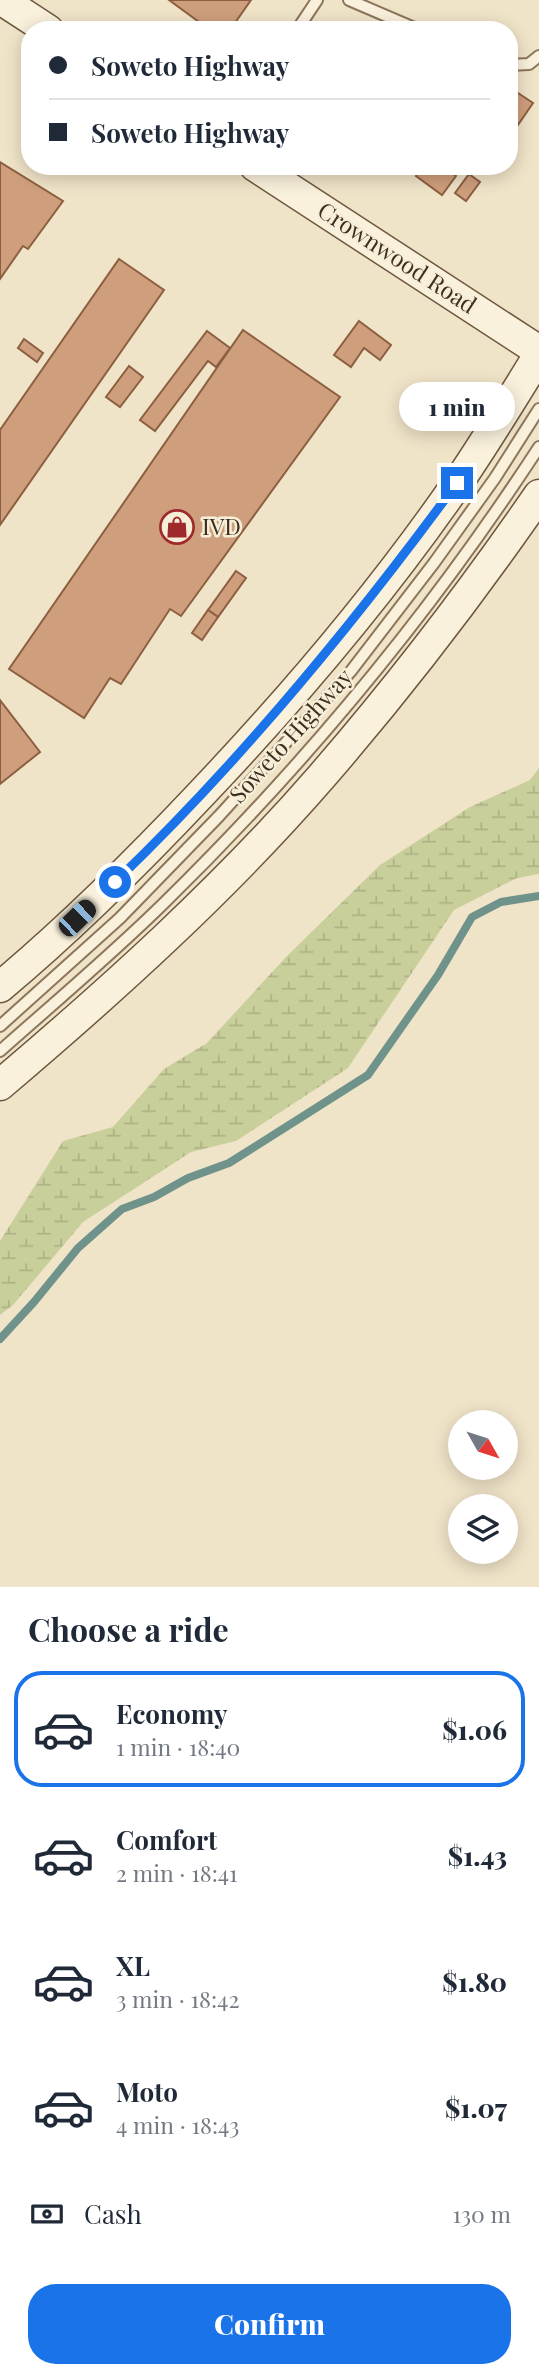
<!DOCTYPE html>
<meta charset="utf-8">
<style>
:root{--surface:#fff;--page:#f2f2f3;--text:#1f2937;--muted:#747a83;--line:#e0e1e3;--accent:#1a73e8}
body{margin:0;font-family:"Playfair Display",serif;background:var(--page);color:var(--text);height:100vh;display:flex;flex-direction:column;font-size:26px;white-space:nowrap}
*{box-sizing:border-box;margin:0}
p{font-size:23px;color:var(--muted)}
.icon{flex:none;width:38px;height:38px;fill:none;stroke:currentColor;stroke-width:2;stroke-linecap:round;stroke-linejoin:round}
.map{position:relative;height:1587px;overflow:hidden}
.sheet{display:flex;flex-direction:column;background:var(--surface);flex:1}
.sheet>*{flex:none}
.top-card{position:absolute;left:21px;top:21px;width:497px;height:154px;border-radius:28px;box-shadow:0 4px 18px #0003;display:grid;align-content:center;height:154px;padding:0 28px;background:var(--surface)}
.needle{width:46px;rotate:129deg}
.controls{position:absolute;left:448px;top:1410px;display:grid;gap:14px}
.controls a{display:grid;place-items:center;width:70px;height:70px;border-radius:50%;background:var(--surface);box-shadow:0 4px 18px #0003;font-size:35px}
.end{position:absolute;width:32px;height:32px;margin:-16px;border:9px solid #1a73e8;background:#fff;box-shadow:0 0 0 4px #fff}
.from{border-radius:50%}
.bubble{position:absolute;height:49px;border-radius:24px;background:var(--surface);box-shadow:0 4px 18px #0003;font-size:23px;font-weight:800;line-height:49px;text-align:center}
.car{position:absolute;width:21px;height:42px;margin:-21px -10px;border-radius:9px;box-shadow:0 0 5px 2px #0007;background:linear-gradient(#222 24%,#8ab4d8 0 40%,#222 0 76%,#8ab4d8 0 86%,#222 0)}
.top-card b{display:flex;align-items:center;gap:24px;height:66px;font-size:26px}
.top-card b+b{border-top:2px solid var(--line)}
.top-card i{width:18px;height:18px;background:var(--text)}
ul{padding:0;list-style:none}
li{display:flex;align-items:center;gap:21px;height:116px;margin:0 14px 10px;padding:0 14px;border:4px solid transparent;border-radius:28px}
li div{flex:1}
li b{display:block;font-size:26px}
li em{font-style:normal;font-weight:800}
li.current{border-color:var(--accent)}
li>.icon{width:63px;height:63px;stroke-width:1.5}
h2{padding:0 28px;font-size:32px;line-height:84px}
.pay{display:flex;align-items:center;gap:18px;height:77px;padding:0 28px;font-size:26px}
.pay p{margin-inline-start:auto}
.action{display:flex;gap:14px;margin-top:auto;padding:14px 28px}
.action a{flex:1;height:80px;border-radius:28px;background:var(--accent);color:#fff;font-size:28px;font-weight:800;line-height:80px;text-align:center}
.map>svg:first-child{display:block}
</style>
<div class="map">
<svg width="539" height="1587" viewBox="0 0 539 1587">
<defs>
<pattern id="wetland-marsh" width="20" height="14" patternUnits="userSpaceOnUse" patternTransform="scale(1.75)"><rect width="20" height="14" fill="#c9cf9b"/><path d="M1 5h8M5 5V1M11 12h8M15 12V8" fill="none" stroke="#aeb285"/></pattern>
</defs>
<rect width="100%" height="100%" fill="#f0e4c8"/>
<polygon fill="url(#wetland-marsh)" points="539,768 539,874 517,878 454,910 348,1068 236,1141 191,1152 83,1222 13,1305 0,1315 0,1241 63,1141 113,1127 164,1069 207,1043 286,957 380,865 470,807 530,780"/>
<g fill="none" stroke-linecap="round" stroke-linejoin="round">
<polyline stroke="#6f938a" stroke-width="8" points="0,1339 34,1302 78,1248 122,1209 154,1197 188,1178 229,1163 368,1075 438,975 472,917 501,902 539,896"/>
</g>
<g fill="#cf9f7d" stroke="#8d5f41" stroke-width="2">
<polygon points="169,0 251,0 230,30 210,30"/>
<polygon points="509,87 533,103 509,138"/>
<polygon points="0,162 63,201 28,249 23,246 0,279"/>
<polygon points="423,166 443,166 456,176 442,195 416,176"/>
<polygon points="469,174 480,182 466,201 455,193"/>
<polygon points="119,259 164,290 0,525 0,430"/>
<polygon points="359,321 391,345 380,360 364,348 351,367 334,355"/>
<polygon points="243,330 340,397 181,616 170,609 121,684 110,678 84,718 9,669"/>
<polygon points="207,331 230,348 216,367 208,361 155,431 140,420"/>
<polygon points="24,339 43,353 37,362 18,348"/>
<polygon points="129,366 143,377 120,407 106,397"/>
<polygon points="236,571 246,578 218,617 208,610"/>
<polygon points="208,610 218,617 202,640 192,633"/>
<polygon points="0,700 40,752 0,784"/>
</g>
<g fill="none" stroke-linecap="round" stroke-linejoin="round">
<g stroke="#8d765c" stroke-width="14">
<g id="service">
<polyline points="349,0 419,30"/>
<polyline points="297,30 317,0"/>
<polyline points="509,65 529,64 539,56"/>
<polyline points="0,1026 120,918 219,816 351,671 434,563 495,478 539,409"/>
<path d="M0,1051C54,1003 110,956 162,905C303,767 431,613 539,447"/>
</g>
</g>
<g stroke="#6f573f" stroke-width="33">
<g id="secondary">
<polyline points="2,0 48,30"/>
<polyline points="255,166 539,351"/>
<path d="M0,987C72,927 139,860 203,792C295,695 383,591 459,481C487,440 513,397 539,355"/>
<path d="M0,1085C113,989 224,889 322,776C399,687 472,592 539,495"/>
</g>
</g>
<use href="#service" stroke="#faf1dc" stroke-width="10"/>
<use href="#secondary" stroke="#faf1dc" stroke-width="30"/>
</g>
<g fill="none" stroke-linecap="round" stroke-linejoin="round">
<path stroke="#1a73e8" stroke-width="9" d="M115,882C242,760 353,625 457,483"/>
</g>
<defs>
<g id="shop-ring" transform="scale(1.75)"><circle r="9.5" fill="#f7eed8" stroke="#9e2a2b" stroke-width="1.5"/><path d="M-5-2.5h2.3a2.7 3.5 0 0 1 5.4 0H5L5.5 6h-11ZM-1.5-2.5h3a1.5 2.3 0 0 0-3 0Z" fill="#9e2a2b"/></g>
</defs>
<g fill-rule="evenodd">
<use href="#shop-ring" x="177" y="527"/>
</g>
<g text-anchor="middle" stroke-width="5" stroke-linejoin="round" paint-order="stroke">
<g font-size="23" fill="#3d2e20" stroke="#f7eed8">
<text transform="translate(397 258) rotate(33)" y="8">Crownwood Road</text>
<text transform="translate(291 736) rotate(-48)" y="8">Soweto Highway</text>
</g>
<g font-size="23" fill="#3d2e20" stroke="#f7eed8" text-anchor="start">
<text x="202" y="535">IVD</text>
</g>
</g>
</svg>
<div class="controls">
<a><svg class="needle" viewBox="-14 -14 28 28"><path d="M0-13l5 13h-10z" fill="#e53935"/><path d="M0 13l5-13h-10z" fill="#747a83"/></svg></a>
<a><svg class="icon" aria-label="layers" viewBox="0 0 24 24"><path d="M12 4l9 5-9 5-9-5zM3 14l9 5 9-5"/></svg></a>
</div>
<i class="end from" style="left:115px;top:882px"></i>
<i class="end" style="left:457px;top:483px"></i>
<div class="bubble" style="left:399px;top:382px;width:116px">1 min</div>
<i class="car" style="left:77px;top:918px;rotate:46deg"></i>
<div class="top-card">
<b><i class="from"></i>Soweto Highway</b>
<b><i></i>Soweto Highway</b>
</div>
</div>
<section class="sheet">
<h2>Choose a ride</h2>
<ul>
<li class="current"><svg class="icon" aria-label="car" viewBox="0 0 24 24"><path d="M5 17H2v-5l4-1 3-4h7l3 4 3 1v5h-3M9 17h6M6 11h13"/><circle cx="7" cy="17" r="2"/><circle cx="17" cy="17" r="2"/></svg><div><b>Economy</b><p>1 min · 18:40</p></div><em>$1.06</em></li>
<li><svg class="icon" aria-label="car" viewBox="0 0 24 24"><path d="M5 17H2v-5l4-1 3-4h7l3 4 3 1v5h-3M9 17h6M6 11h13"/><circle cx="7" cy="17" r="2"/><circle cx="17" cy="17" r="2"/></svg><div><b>Comfort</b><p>2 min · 18:41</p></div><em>$1.43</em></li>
<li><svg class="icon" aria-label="car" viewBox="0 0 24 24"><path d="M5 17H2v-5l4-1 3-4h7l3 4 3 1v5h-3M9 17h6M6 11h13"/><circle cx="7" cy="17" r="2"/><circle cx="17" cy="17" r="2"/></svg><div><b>XL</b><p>3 min · 18:42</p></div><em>$1.80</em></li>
<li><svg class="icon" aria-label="car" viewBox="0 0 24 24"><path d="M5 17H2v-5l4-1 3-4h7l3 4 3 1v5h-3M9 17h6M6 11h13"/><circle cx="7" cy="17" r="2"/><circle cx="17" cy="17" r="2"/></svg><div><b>Moto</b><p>4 min · 18:43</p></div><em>$1.07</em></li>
</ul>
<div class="pay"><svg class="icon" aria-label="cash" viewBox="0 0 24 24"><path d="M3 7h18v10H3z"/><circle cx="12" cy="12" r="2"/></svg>Cash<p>130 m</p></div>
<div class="action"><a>Confirm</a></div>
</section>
